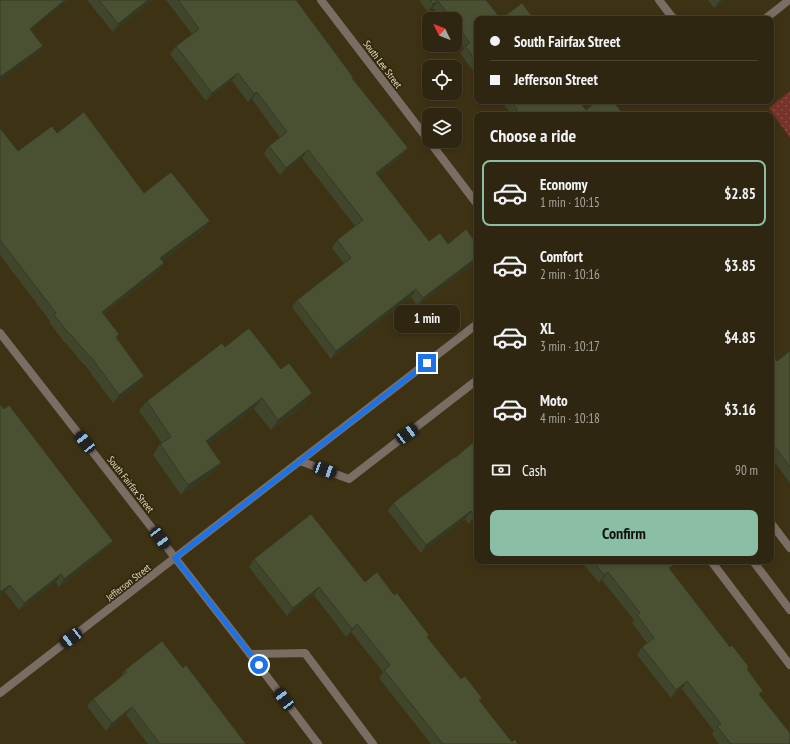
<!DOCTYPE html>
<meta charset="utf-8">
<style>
:root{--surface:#2e2610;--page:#3a321e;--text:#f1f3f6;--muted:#a7a59f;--line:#494330;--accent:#8abfa5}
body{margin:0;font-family:"PT Sans Narrow",sans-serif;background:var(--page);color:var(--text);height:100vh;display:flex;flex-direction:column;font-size:15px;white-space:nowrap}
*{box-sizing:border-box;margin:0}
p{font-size:13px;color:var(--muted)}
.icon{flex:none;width:22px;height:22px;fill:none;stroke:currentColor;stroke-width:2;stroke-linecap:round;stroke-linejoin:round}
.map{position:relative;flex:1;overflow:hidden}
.panel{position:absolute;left:474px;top:112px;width:300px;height:452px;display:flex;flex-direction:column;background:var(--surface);border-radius:8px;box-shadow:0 2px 6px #0003,0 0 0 1px var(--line)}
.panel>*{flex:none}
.guide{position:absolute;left:474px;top:16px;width:300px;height:88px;border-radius:8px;box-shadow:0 2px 6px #0003,0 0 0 1px var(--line);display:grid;align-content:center;height:88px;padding:0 16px;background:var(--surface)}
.needle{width:26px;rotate:313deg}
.fabs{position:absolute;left:422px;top:12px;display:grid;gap:8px}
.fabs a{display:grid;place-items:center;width:40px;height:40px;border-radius:8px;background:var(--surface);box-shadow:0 2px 6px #0003,0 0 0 1px var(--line);font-size:20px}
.end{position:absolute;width:18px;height:18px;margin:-9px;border:5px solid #1a73e8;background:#fff;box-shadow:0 0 0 2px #fff}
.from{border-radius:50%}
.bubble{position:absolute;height:28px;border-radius:8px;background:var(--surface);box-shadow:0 2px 6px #0003,0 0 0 1px var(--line);font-size:13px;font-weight:700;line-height:28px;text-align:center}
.car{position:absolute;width:12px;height:24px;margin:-12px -6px;border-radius:5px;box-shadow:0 0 3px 1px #0007;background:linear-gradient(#222 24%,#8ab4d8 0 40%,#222 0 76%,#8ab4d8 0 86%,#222 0)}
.guide b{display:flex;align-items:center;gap:14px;height:38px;font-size:15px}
.guide b+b{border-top:1px solid var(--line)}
.guide i{width:10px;height:10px;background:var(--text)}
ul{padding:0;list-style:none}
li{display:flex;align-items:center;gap:12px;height:66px;margin:0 8px 6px;padding:0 8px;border:2px solid transparent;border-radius:8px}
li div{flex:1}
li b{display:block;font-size:15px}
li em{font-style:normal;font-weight:700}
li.selected{border-color:var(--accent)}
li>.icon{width:36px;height:36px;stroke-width:1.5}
h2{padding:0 16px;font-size:18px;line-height:48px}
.pay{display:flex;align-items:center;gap:10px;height:44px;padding:0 16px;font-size:15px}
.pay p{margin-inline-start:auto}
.action{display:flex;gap:8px;margin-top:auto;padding:8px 16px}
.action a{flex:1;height:46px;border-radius:8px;background:var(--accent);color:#111;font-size:16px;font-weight:700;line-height:46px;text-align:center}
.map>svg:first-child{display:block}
</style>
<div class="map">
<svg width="790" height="744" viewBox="0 0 790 744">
<defs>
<pattern id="park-dots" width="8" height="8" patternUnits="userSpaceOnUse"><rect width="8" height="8" fill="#77332a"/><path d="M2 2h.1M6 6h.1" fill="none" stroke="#8a5048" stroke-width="1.8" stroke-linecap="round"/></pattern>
</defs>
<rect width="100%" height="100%" fill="#3e3215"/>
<polygon fill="url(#park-dots)" points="790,91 790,138 769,108"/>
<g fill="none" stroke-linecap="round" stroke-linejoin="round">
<g stroke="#7a6d64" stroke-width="8">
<polyline points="300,461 349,479 477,380"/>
<polyline points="771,523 790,548"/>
<polyline points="711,561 790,665"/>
<polyline points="250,654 305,653 373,744"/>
</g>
<g stroke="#7a6d64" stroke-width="8">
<polyline points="321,0 429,141"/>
<polyline points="659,0 672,17 676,19"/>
<polyline points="765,19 789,0"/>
<polyline points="429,141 477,204"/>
<polyline points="0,333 250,654 318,744"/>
<polyline points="753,561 790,610"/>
<polyline points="0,693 477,324"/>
</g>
</g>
<g fill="#40462c">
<polygon points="87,0 153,0 113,32"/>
<polygon points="166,0 296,0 353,77 352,78 402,156 378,175 429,241 448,244 477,244 417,306 411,297 331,359 292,307 297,300 344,264 332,248 337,240 355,226 302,158 280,175 264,154 269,146 280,138 252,99 248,102 232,81 206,101 170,54 176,46 192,34"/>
<polygon points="419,0 486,0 477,19 477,76 460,53 464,48 455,37 455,19 441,19 433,8 428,12"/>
<polygon points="708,0 725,0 714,8"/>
<polygon points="501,101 579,101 586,110 624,115 512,115"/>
<polygon points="0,128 18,151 57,133 144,193 204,229 162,261 164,263 159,271 103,314 119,334 117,338 139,384 113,403 85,365 84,365 66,343 65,343 49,322 50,321 0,255"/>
<polygon points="225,347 305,404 271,430 254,409 208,444 221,463 213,473 181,495 153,455 160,444 162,443 139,411 147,401"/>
<polygon points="790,351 790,483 771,457 771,352 777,361"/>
<polygon points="0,404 113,541 108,548 59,587 56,582 19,610 5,592 0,596"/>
<polygon points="453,458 477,517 469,524 465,519 421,553 388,511 393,503"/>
<polygon points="254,559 365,582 427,637 461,679 482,698 479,701 512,742 518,744 431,744 379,678 383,672 351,632 346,637 314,595 287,616 249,567"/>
<polygon points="581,561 670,561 673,565 670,569 730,647 749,667 747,670 760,695 790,744 719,744 712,734 714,731 682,689 671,698 637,655 642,647 647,643 632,623 634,620 602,580 599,583"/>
<polygon points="183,668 246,744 148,744 126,715 106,731 87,706 93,699 120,678 125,670"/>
</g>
<g fill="#343924">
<polygon points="65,0 69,0 24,36 30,29"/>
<polygon points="148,0 153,0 113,32 118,24"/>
<polygon points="720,0 725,0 714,8"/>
<polygon points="438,1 433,8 428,12 433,4"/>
<polygon points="43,46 37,54 0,81 0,77"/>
<polygon points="238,73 232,81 206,101 212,93"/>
<polygon points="257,92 252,99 248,102 254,94"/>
<polygon points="408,148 402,156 370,181 376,173"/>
<polygon points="308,150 302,158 280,175 286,168"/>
<polygon points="210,221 204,229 155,266 160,258"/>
<polygon points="477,257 477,261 417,306 423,298"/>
<polygon points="164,263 159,271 96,319 102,312"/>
<polygon points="416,289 411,297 331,359 336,351"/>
<polygon points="144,376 139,384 113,403 119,395"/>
<polygon points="312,393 305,404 271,430 278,420"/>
<polygon points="262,398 254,409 198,452 206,441"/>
<polygon points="221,463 213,473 181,495 188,485"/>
<polygon points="471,511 465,519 421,553 426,545"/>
<polygon points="477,513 477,517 469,524 474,516"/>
<polygon points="113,541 108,548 59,587 64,579"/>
<polygon points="608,572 602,580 599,583 604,575"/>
<polygon points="61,574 56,582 19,610 24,603"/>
<polygon points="10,585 5,592 0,596 0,592"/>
<polygon points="319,587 314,595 287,616 293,608"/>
<polygon points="357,624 351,632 346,637 352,629"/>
<polygon points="687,681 682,689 671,698 676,690"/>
<polygon points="132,707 126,715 106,731 112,723"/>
</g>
<g fill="#4a5133" stroke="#343924">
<polygon points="0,0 65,0 30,29 43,46 0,77"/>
<polygon points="99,0 148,0 118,24"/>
<polygon points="178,0 296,0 353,77 352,78 408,148 376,173 429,241 440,233 448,244 466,229 477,244 477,257 423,298 416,289 336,351 297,300 351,258 337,240 363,220 308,150 286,168 269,146 287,132 257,92 254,94 238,73 212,93 176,46 199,29"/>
<polygon points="430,0 486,0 501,19 477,19 477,62 465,46 470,43 455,23 455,19 452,19 438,1 433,4"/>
<polygon points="522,3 534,19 501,19"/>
<polygon points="511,101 579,101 586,110 597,101 613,101 624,115 520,115 516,110 517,109"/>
<polygon points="84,112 144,193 171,172 210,221 160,258 164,263 102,312 119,334 116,337 144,376 119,395 91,357 90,357 71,335 70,335 54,315 56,313 0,240 0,128 18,151 52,126 57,133"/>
<polygon points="249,328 281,369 289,363 312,393 278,420 262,398 206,441 221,463 188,485 160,444 171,437 147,401 222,343 225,347"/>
<polygon points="790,351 790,467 771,442 771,352 777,361"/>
<polygon points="0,404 4,409 9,405 113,541 64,579 61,574 24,603 10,585 0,592"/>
<polygon points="477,439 477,513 474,516 471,511 426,545 393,503 453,458 456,457"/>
<polygon points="311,514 365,582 377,572 394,595 397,593 429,635 427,637 461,679 465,676 482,698 479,700 512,742 515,739 518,744 443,744 384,670 390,665 357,624 352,629 319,587 293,608 254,559"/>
<polygon points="593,561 670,561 673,565 669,568 730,647 732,645 749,667 747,669 763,691 759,694 790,733 790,744 731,744 717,726 721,724 687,681 676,690 642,647 654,638 637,615 640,613 608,572 604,575"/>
<polygon points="162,641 183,668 186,665 246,744 160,744 132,707 112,723 93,699 127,672 125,670"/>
</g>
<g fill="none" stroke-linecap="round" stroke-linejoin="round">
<polyline stroke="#1a73e8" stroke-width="5" points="259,665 175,558 427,363"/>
</g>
<g text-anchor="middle" stroke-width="3.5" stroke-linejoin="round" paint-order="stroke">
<g font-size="10" fill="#e2dbca" stroke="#33280a">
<text transform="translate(383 64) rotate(53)" y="4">South Lee Street</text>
<text transform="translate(131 484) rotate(52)" y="4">South Fairfax Street</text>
<text transform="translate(128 582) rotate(-38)" y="4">Jefferson Street</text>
</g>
</g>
</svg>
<div class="fabs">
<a><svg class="needle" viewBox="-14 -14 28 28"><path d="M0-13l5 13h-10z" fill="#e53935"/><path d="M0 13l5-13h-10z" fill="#a7a59f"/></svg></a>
<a><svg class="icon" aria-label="locate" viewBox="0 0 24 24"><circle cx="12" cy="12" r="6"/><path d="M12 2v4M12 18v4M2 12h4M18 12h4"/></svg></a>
<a><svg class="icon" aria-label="layers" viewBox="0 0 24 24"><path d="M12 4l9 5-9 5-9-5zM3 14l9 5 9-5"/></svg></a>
</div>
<i class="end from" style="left:259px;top:665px"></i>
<i class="end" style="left:427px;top:363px"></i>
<div class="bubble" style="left:394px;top:305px;width:66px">1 min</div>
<i class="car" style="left:407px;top:434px;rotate:53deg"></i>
<i class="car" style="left:85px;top:442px;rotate:322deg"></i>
<i class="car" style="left:325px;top:470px;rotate:110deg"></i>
<i class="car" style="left:160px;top:538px;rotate:143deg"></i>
<i class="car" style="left:71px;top:638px;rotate:232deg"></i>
<i class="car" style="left:284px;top:699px;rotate:323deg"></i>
<div class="guide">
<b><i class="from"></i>South Fairfax Street</b>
<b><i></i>Jefferson Street</b>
</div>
<section class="panel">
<h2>Choose a ride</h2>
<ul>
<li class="selected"><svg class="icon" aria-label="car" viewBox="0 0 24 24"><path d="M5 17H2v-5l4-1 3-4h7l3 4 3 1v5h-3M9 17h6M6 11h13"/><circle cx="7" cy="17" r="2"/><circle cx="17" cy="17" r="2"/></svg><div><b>Economy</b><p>1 min · 10:15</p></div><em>$2.85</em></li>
<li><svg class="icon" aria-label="car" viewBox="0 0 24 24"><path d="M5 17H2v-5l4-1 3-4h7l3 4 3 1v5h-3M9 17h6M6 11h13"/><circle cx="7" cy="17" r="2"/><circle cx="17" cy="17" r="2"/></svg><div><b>Comfort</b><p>2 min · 10:16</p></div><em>$3.85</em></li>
<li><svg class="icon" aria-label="car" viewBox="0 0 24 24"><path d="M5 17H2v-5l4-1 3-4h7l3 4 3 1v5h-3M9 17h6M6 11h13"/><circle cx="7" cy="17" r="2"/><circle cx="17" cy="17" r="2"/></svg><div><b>XL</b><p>3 min · 10:17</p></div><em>$4.85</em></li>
<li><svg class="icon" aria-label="car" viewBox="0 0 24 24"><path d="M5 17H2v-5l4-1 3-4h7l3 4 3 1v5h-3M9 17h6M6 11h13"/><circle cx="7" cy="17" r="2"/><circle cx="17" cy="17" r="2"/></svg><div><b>Moto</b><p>4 min · 10:18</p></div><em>$3.16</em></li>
</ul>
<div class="pay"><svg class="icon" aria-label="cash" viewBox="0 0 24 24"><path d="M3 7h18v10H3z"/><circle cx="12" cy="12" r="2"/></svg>Cash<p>90 m</p></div>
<div class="action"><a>Confirm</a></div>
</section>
</div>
